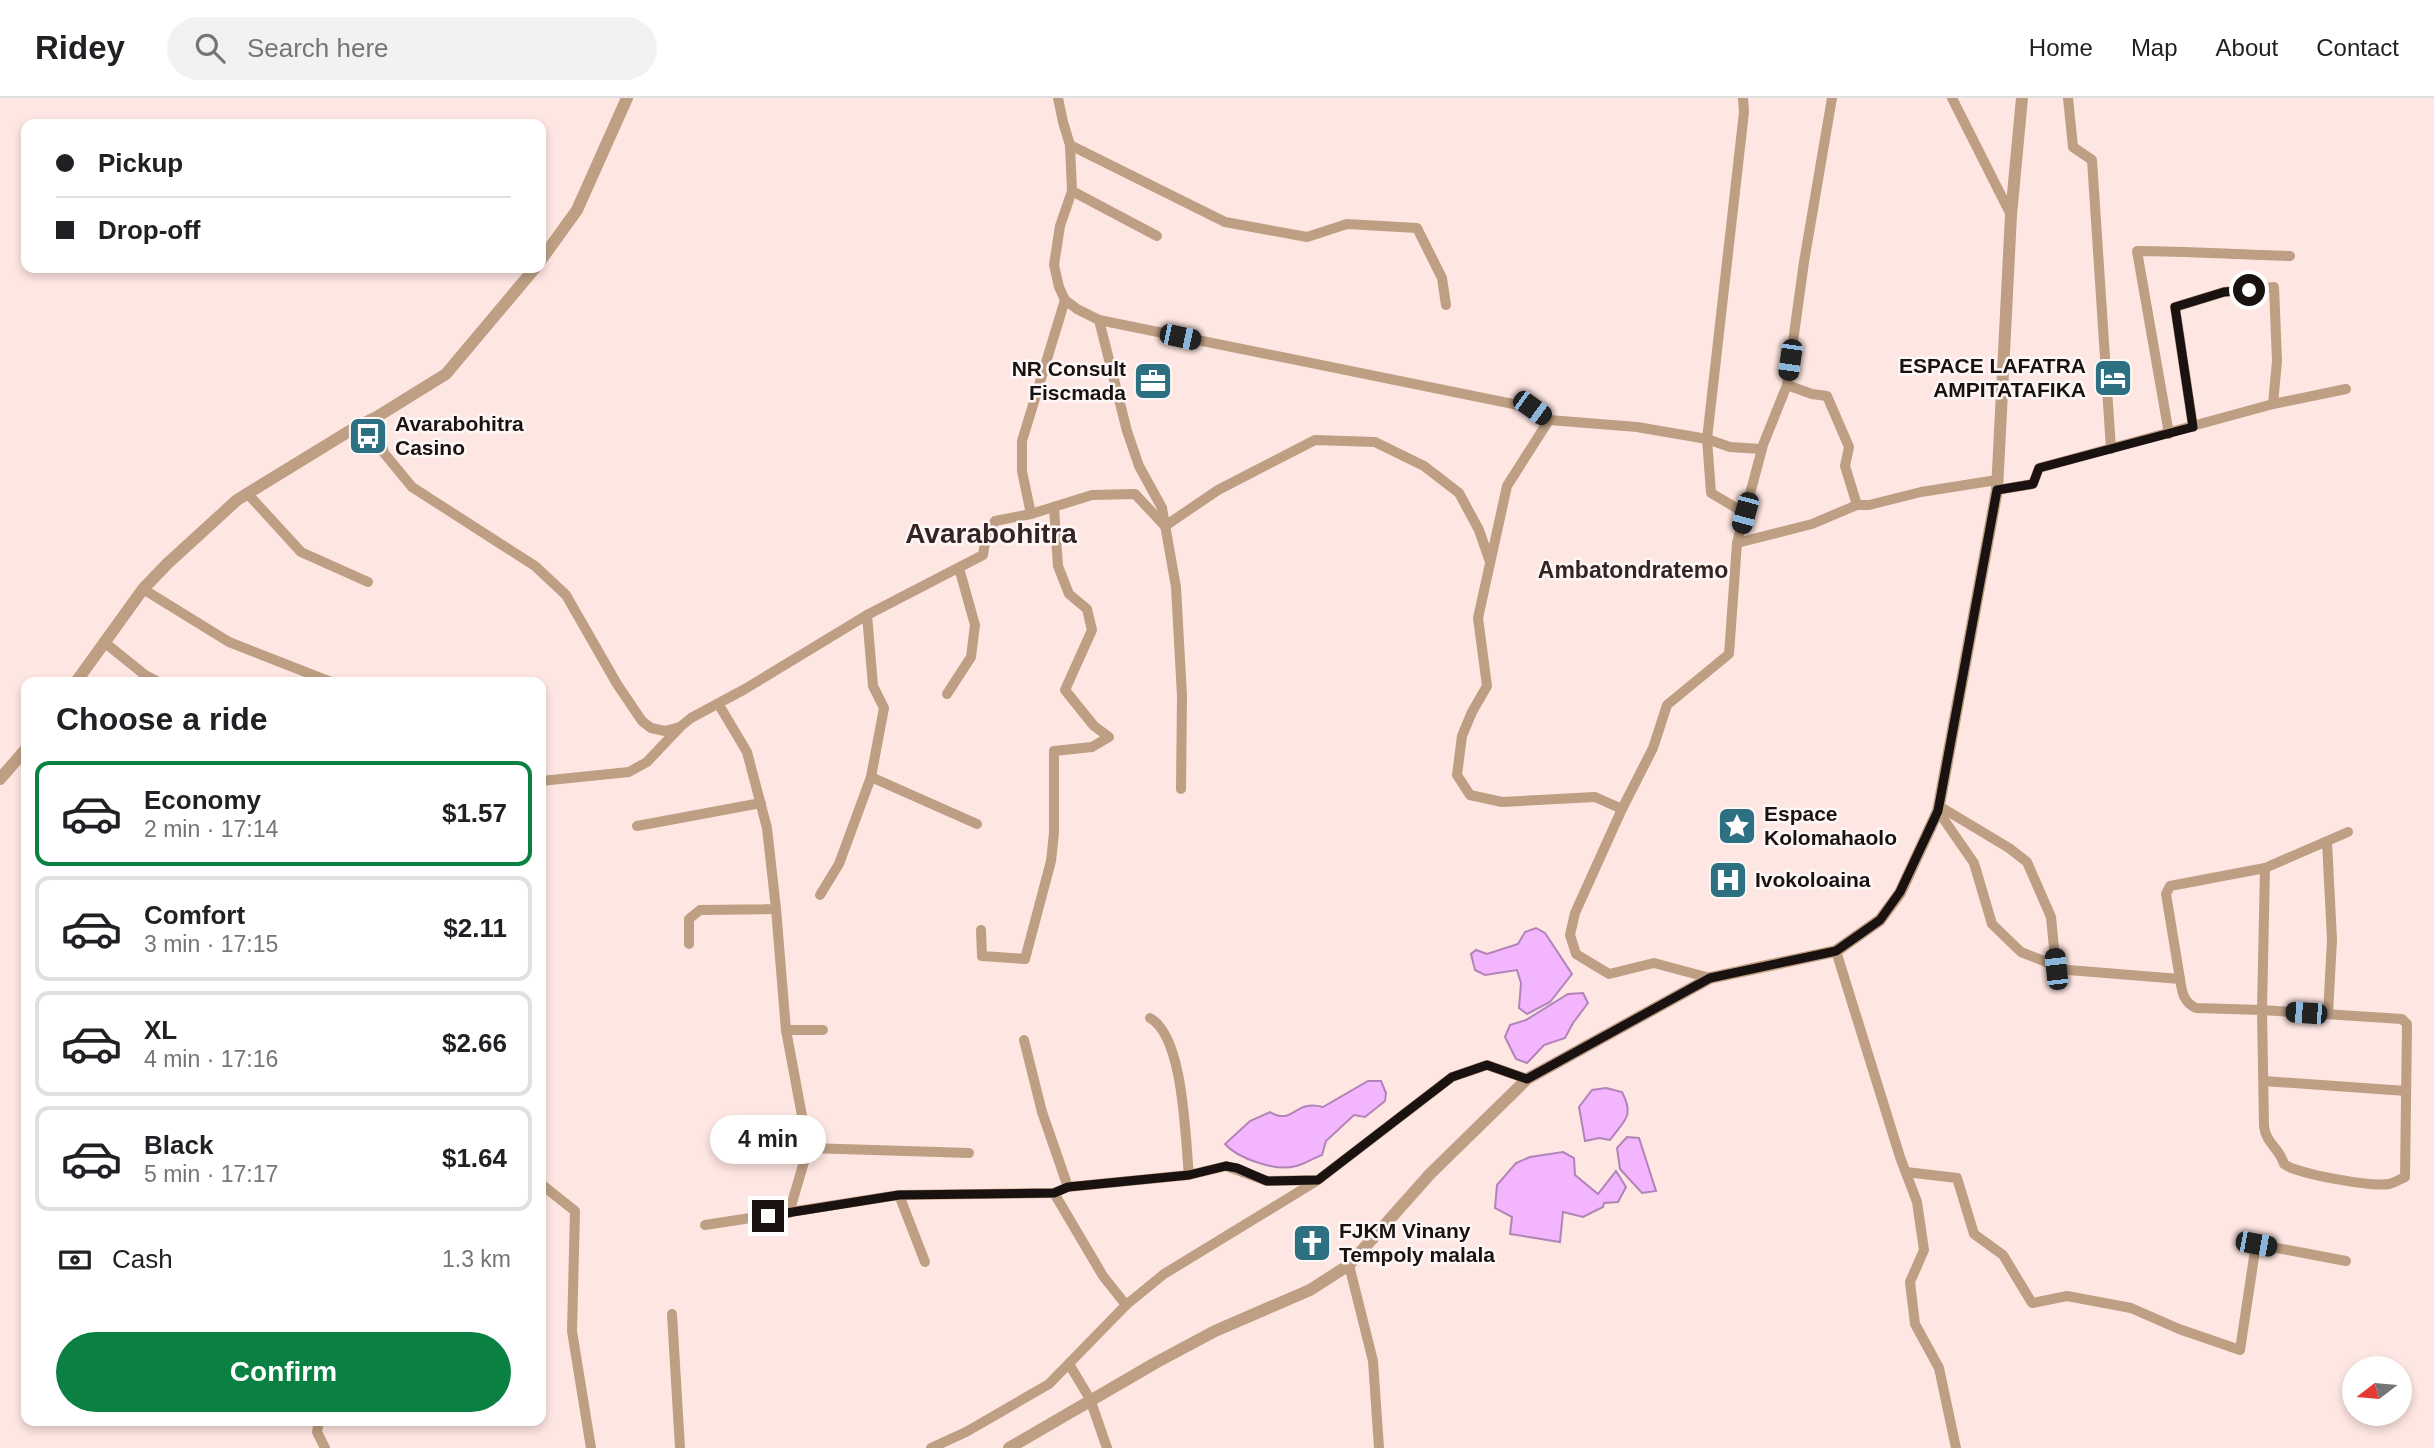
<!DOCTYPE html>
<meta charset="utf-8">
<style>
:root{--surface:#fff;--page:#f2f2f2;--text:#202124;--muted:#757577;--line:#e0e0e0;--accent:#0b8043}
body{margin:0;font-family:Arial,sans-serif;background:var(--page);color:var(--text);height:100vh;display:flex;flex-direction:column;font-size:26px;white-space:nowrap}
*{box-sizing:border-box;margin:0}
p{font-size:23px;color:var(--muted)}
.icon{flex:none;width:38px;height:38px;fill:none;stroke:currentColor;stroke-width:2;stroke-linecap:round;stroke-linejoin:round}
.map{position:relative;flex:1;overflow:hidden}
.drawer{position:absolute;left:21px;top:579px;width:525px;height:749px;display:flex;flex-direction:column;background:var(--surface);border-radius:14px;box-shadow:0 4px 10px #0003}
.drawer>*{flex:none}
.top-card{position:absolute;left:21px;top:21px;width:525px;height:154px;border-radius:14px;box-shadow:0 4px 10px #0003;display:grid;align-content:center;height:154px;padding:0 35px;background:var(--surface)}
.needle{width:46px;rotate:254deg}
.fabs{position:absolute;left:2342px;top:1258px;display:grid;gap:14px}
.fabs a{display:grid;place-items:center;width:70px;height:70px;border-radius:50%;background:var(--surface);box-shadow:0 4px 10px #0003;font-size:35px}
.end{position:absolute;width:32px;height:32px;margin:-16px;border:9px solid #1a1211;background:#fff;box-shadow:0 0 0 4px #fff}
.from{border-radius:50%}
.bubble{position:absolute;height:49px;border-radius:24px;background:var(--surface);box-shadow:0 4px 10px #0003;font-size:23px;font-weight:700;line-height:49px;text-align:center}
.car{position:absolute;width:21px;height:42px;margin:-21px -10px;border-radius:9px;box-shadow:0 0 5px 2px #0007;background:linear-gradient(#222 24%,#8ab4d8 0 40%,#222 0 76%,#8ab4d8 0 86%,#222 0)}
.top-card b{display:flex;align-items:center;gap:24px;height:66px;font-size:26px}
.top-card b+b{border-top:2px solid var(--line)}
.top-card i{width:18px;height:18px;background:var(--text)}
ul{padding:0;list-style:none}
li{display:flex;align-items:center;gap:21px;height:105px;margin:0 14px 10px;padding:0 21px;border:4px solid var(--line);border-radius:14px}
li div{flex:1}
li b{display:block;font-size:26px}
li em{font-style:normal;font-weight:700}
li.on{border-color:var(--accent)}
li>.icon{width:63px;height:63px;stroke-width:1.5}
h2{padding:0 35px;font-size:32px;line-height:84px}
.pay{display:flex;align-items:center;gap:18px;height:77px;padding:0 35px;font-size:26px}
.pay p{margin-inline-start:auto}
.cta{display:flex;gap:14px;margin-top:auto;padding:14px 35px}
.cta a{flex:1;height:80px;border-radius:42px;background:var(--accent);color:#fff;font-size:28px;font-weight:700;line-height:80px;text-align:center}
header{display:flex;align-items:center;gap:42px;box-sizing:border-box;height:98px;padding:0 35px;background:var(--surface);border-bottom:2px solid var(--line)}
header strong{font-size:33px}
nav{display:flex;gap:38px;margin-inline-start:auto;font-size:24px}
.search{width:490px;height:63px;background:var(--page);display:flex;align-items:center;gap:18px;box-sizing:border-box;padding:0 24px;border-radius:38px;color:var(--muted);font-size:26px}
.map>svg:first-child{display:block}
</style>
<header>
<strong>Ridey</strong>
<div class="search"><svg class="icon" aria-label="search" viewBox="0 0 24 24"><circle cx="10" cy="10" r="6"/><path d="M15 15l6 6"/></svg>Search here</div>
<nav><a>Home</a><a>Map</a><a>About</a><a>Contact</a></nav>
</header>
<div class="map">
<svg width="2434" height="1350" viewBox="0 0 2434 1350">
<rect width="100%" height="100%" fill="#fee6e2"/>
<g fill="#f2b5fe" stroke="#b184b7" stroke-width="2">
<polygon points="1536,830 1545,835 1572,876 1550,904 1527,916 1519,910 1521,885 1517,872 1485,877 1475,872 1471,856 1476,852 1487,856 1518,846 1525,834"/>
<polygon points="1583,895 1588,905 1573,925 1565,940 1544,947 1527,965 1516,961 1505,939 1510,927 1526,922 1568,896"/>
<path d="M1368,983H1381L1386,995L1385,1003L1365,1019L1354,1017L1326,1043L1322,1057C1313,1060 1305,1066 1296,1068C1276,1074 1237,1060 1225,1046L1250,1023L1270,1014C1295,1028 1293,1001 1323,1009Z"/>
<path d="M1606,990L1622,994C1635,1019 1624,1022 1610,1042L1599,1040L1585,1043L1579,1009L1592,992Z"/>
<polygon points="1627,1039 1639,1040 1656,1093 1642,1095 1620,1071 1617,1050"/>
<polygon points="1563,1054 1574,1060 1575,1077 1598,1096 1616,1073 1626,1089 1618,1104 1604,1105 1603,1109 1583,1119 1563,1114 1560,1144 1510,1136 1512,1119 1495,1110 1497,1087 1516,1065 1530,1059"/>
</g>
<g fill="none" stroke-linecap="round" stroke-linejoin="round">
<g stroke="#be9f84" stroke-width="10">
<polyline points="1058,0 1063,24 1070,47 1072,93 1060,128 1054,167 1059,189 1065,202 1077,211 1099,222 1127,333 1139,368 1162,410 1176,489 1182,598 1181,691"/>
<polyline points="1743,0 1744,14 1707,341 1711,395 1745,415"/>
<polyline points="1952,0 2011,117"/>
<polyline points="2068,0 2073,49 2092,62 2111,351"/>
<polyline points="1070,47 1225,124 1307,139 1347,126 1417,130 1442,180 1446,207"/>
<polyline points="1072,93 1157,138"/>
<polyline points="1099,222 1533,310 1549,322 1507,388 1478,520 1487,588 1472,614 1462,638 1457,677 1470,697 1502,704 1595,699 1622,711"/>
<polyline points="1787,287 1812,296 1827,298 1849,349 1845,368 1857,407"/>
<polyline points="375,320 384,355 412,389 535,468 566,497 617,586 642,623 651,630 665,633 680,629 691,620 745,591 867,517 983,457 986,438 995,423 1031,416 1022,373 1022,343 1065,202"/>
<polyline points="1549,322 1637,329 1707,341 1730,349 1761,351"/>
<polyline points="2193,329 2175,209 2224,194 2274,189 2277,263 2273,306"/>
<path d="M2169,336L2137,153C2188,153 2239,157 2290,158"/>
<polyline points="1997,392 2033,386 2039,370 2273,306 2346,291"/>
<polyline points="247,395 301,454 368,484"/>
<polyline points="1031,416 1092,397 1135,396 1165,428 1218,392 1315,342 1375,344 1424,368 1459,395 1479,432 1489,461"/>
<polyline points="1737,445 1812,426 1857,407 1869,407 1921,394 1997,382"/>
<polyline points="143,491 229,544 331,584"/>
<polyline points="104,544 145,577 158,584"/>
<polyline points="947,596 971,559 975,527 959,470"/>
<polyline points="871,679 977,726"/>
<polyline points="541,683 629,674 647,664 680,629"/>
<polyline points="1939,708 2009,750 2027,764 2051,819 2056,871"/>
<path d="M1938,713L1974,765L1992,826L2021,854L2049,865L2056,871L2180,881C2182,894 2183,904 2196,910L2262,912L2264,1028C2266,1046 2279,1049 2284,1066C2298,1076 2371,1089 2389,1086C2395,1085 2400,1081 2405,1079L2407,926L2402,921L2262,912L2265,770"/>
<polyline points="637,728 761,705"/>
<polyline points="2327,744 2332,842 2328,916"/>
<polyline points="820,797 839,766 871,679 884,610 873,588 867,517"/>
<polyline points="776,811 786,932 823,932"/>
<polyline points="981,832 982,858 1025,861 1051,763 1054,735 1054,653 1092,649 1109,639 1094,628 1065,592 1092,532 1087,511 1069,496 1058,468 1054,409"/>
<polyline points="689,846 689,821 700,812 776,811 767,730 747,654 719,607"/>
<polyline points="1836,853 1900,1059 1917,1104 1924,1152 1910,1184 1915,1226 1939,1270 1956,1350"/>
<polyline points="1710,880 1654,865 1609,876 1576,856 1570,837 1575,815 1622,711 1653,650 1667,607 1729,556 1737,445 1763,347 1787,287 1804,164 1832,0"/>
<polyline points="2180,881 2166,796 2170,788 2265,770 2348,734"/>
<path d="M1150,920C1184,939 1185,1039 1189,1077"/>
<polyline points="786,932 808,1050 969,1055"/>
<polyline points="2264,983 2406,993"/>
<polyline points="1906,1074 1957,1080 1974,1136 2003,1157 2032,1205 2067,1198 2131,1210 2179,1231 2240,1252 2256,1146 2346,1163"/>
<polyline points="541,1086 575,1113 572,1233 591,1350"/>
<polyline points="1068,1089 1189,1077 1226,1068 1267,1083 1316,1082"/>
<polyline points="1054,1095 1103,1178 1126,1207"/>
<polyline points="899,1097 925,1164"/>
<polyline points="789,1115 808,1050"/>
<polyline points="705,1127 899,1097 1054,1095 1068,1089 1042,1014 1024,942"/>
<polyline points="1349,1167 1373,1263 1379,1350"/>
<polyline points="672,1216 680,1350"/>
<polyline points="1069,1266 1090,1301 1107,1350"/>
<polyline points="319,1323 317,1334 325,1350"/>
<polyline points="931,1350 966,1334 1049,1286 1126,1207 1164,1176 1318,1082 1452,979 1487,967 1527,981"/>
</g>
<g stroke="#be9f84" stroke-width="12">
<polyline points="541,162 577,112 627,0"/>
<polyline points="76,584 143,491 167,466 237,402 356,329 375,320 446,276 535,170"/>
<polyline points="0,681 26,651"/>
<polyline points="1009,1350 1157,1264 1215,1233 1310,1192 1349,1167 1430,1076 1527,981 1710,880 1836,853 1880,822 1900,795 1938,713 1997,392 2011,117 2022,0"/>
</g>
</g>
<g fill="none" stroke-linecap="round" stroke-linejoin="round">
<polyline stroke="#1a1211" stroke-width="9" points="768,1118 899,1097 1054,1095 1068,1089 1189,1077 1226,1068 1237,1070 1267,1083 1318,1082 1452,979 1487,967 1527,981 1710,880 1836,853 1880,822 1900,794 1938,713 1997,392 2033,386 2039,370 2193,329 2175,209 2224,194 2249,192"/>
</g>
<defs>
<g id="hotel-square" transform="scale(2.0125)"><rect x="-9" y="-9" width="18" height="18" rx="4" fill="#2d7082" stroke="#fdf8f7"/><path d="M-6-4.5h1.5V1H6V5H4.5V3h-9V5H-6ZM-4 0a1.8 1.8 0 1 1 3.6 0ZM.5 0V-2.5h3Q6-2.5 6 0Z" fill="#fff"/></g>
<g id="office-square" transform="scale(2.0125)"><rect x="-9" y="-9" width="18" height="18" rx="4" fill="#2d7082" stroke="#fdf8f7"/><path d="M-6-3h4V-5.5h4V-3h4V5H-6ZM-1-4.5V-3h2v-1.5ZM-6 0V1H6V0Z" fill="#fff"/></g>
<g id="bus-square" transform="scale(2.0125)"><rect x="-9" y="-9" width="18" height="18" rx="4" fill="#2d7082" stroke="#fdf8f7"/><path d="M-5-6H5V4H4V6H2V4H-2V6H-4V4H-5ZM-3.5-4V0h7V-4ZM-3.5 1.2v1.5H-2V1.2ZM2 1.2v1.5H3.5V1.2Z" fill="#fff"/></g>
<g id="sight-square" transform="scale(2.0125)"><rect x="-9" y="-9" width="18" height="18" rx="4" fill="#2d7082" stroke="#fdf8f7"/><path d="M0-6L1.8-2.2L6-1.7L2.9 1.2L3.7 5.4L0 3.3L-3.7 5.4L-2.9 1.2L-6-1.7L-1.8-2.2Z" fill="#fff"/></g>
<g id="hospital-square" transform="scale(2.0125)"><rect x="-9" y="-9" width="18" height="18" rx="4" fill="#2d7082" stroke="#fdf8f7"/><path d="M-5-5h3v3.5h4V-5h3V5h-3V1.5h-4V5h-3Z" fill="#fff"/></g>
<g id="church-square" transform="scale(2.0125)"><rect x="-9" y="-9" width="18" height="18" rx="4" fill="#2d7082" stroke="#fdf8f7"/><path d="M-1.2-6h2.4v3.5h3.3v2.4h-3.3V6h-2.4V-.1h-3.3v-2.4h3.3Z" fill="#fff"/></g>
</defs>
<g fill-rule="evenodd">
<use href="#hotel-square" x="2113" y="280"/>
<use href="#office-square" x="1153" y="283"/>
<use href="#bus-square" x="368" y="338"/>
<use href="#sight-square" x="1737" y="728"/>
<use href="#hospital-square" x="1728" y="782"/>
<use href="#church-square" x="1312" y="1145"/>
</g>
<g text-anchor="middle" stroke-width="5" stroke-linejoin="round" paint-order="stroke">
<g font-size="21" font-weight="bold" fill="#1a1211" stroke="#fdf8f7" text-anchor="start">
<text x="2086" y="275" text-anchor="end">ESPACE LAFATRA<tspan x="2086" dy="24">AMPITATAFIKA</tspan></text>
<text x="1126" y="278" text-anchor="end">NR Consult<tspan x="1126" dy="24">Fiscmada</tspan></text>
<text x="395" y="333">Avarabohitra<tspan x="395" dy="24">Casino</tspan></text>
<text x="1764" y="723">Espace<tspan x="1764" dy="24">Kolomahaolo</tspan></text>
<text x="1755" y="789">Ivokoloaina</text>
<text x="1339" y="1140">FJKM Vinany<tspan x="1339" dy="24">Tempoly malala</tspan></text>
</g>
<g font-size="23" font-weight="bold" fill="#352422" stroke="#fdf8f7">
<text x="1633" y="480">Ambatondratemo</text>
</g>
<g font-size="28" font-weight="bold" fill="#352422" stroke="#fdf8f7">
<text x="991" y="445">Avarabohitra</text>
</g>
</g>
</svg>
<div class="fabs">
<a><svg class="needle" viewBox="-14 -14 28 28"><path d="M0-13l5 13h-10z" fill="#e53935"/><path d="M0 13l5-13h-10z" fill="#757577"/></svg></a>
</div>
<i class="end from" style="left:2249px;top:192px"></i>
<i class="end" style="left:768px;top:1118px"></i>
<div class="bubble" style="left:710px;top:1017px;width:116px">4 min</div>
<i class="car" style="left:1180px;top:239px;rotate:102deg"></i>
<i class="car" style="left:1790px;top:262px;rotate:188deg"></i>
<i class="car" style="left:1532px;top:310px;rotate:126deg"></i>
<i class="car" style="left:1745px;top:415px;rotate:195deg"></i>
<i class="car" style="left:2056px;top:871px;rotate:354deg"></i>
<i class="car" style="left:2306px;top:915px;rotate:274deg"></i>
<i class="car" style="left:2256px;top:1146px;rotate:101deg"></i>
<div class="top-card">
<b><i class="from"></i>Pickup</b>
<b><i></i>Drop-off</b>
</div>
<section class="drawer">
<h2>Choose a ride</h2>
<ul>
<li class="on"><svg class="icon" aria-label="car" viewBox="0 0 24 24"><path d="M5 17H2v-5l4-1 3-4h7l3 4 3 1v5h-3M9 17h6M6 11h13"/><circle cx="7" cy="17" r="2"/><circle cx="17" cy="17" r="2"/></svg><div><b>Economy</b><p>2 min · 17:14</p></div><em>$1.57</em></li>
<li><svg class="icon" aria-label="car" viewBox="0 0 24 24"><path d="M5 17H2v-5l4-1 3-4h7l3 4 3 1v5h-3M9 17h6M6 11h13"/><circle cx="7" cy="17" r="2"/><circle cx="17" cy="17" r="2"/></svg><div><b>Comfort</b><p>3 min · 17:15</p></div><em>$2.11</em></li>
<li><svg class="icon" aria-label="car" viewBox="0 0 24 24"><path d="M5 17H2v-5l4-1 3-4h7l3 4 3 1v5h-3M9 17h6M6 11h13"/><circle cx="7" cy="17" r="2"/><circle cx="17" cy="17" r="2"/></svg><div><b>XL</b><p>4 min · 17:16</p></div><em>$2.66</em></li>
<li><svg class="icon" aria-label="car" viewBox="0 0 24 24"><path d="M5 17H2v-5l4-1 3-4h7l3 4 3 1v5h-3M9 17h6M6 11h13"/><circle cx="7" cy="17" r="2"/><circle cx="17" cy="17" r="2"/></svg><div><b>Black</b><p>5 min · 17:17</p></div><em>$1.64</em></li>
</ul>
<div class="pay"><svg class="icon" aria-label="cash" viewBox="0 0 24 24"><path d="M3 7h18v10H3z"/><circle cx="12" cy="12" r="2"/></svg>Cash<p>1.3 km</p></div>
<div class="cta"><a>Confirm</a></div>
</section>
</div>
